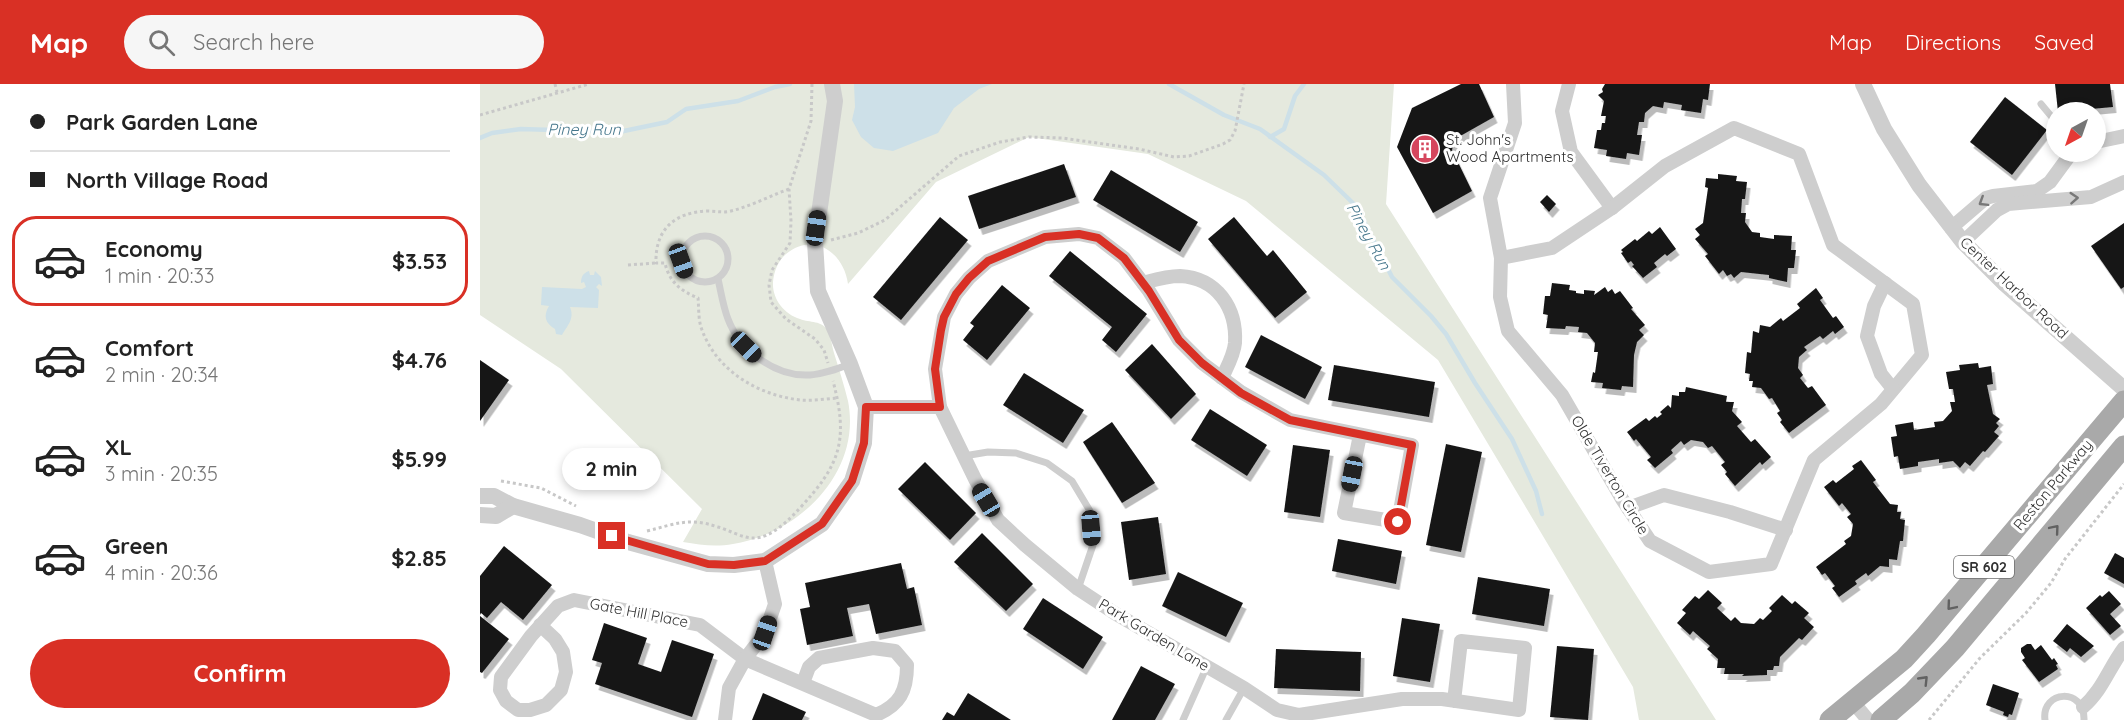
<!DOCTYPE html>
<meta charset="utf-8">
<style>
:root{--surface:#fff;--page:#f6f6f6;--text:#222;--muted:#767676;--line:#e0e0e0;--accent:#d93025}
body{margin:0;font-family:Quicksand,sans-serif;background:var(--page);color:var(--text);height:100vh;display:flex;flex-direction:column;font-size:22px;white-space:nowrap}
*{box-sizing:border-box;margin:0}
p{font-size:20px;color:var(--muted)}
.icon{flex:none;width:33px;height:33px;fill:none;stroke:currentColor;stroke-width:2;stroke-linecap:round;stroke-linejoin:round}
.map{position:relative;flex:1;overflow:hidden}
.drawer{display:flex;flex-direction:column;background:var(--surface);width:480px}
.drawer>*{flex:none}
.top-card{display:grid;align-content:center;height:132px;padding:0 30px;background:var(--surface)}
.needle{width:39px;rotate:220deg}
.tools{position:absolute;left:1566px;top:18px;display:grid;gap:12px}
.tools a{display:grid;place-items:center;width:60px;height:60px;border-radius:50%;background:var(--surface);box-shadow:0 3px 9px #0003;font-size:30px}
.end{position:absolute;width:27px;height:27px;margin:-14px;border:8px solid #d93025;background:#fff;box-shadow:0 0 0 3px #fff}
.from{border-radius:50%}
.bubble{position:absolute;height:42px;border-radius:21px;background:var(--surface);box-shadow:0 3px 9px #0003;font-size:20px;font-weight:700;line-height:42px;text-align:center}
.car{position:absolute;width:18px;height:36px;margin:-18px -9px;border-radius:8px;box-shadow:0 0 4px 2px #0007;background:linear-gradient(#222 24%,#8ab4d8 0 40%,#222 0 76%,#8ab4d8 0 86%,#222 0)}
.top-card b{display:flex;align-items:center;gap:21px;height:57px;font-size:22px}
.top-card b+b{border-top:2px solid var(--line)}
.top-card i{width:15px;height:15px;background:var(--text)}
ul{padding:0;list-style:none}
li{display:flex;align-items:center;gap:18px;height:90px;margin:0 12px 9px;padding:0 18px;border:3px solid transparent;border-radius:24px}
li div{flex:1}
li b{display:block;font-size:22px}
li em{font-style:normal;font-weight:700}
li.current{border-color:var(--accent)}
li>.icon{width:54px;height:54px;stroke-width:1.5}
.button{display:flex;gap:12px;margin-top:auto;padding:12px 30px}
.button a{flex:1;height:69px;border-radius:36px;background:var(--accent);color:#fff;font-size:24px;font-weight:700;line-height:69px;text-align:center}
header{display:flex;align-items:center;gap:36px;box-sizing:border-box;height:84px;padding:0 30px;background:var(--accent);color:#fff}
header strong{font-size:28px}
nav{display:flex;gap:33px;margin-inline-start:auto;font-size:21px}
.search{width:420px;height:54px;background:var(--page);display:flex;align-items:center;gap:15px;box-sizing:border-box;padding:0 21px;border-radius:33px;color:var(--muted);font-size:22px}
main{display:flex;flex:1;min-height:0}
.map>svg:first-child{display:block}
</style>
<header>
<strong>Map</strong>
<div class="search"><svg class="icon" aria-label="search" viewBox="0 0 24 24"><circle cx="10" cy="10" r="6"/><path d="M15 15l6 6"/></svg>Search here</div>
<nav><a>Map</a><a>Directions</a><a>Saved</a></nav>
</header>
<main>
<section class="drawer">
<div class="top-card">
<b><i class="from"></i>Park Garden Lane</b>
<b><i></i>North Village Road</b>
</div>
<ul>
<li class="current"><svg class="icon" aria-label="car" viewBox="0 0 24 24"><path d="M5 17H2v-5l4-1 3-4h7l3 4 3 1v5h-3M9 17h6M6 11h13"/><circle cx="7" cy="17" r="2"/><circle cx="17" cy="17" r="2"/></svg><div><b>Economy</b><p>1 min · 20:33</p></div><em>$3.53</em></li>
<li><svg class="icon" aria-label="car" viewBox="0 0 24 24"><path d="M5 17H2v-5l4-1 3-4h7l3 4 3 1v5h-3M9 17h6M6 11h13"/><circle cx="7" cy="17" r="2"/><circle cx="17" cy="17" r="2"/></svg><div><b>Comfort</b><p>2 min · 20:34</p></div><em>$4.76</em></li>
<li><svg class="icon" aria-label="car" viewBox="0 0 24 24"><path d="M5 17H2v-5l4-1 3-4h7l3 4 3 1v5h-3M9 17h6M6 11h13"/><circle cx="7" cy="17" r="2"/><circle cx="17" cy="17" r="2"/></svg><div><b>XL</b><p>3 min · 20:35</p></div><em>$5.99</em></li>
<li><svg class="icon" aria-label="car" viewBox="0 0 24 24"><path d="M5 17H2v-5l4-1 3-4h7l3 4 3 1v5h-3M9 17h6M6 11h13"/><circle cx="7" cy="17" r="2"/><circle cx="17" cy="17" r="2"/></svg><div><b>Green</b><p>4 min · 20:36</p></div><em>$2.85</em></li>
</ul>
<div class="button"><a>Confirm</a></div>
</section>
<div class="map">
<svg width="1644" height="636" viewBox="0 0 1644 636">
<defs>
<filter id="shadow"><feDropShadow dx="3.5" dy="6" stdDeviation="0" flood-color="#0004"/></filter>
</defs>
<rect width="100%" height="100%" fill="#fff"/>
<path fill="#e5e9de" d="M0,0H914L906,120L1236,636H1159L1153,603L958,276L766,117L668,70L549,53L456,98L368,200C364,169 334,147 306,170C298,177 294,187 293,198C292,215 304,230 320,235C330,239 342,236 348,247C351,253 352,262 354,269C359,285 364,301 368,317C382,388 320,449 253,460C236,463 220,461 203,458L222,425L81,285L0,231Z"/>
<g fill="#cde0e8">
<polygon points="374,0 512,0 499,5 474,24 458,49 413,67 394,64 381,53 372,36 375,23"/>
<path d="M109,187L110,191H114L115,187L121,193L122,202L119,200L116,203L119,206L118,224L90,223C95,235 87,242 82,251L76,250L75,245C65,239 63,232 69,222L61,221L62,203L102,205L106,203L104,198L101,199C101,193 103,189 109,187Z"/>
</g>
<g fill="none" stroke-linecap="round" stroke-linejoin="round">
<g stroke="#cde0e8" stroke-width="4.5">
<polyline points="689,0 744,31 780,45 844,91 876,122 912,193 951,232 966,250 995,299 1032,355 1056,407 1062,430"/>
<polyline points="790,53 804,45 815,12 824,0"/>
<polyline points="0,54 12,49 41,45 139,48 187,38 206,25 258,17 295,3 310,0"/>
</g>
</g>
<g fill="#181818" filter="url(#shadow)">
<polygon points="981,0 999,0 1014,33 975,55 972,66 992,107 953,129 917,63 932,24"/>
<polygon points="1125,0 1230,0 1228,16 1223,15 1221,29 1201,26 1202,21 1184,18 1183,24 1173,22 1165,29 1164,38 1159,38 1157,51 1162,51 1159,71 1147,69 1146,75 1126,72 1127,66 1114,64 1117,46 1121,46 1122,39 1125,39 1126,32 1121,32 1124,17 1118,11 1123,8 1122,5"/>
<polygon points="1575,0 1630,0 1633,23 1578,28"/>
<polygon points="1525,13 1567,46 1532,91 1490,58"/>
<polygon points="584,80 596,113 499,145 488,112"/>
<polygon points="631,86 718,138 700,168 613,116"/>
<polygon points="1238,90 1257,92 1256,97 1267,98 1265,115 1262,115 1261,129 1266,129 1265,138 1272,148 1280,149 1280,153 1294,155 1294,151 1312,152 1311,166 1316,166 1314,184 1308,184 1307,198 1289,194 1289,191 1261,188 1254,194 1251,190 1247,192 1243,186 1239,190 1225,172 1228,170 1215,155 1220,151 1215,145 1223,139 1228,104 1225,103 1226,94 1238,95"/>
<polygon points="1067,111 1076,120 1069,128 1060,118"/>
<polygon points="460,133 488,156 421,236 393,213"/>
<polygon points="754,133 787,172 793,166 827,208 795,234 728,155"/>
<polygon points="1644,139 1644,203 1641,205 1611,162"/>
<polygon points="1180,143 1196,165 1187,172 1185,170 1174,179 1177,183 1163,194 1152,182 1154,181 1151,177 1148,179 1141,169 1143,168 1141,166 1155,155 1157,157 1169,147 1172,150"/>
<polygon points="590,167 667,230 636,268 622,256 632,243 569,192"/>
<polygon points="1072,199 1090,201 1089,206 1096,207 1096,209 1104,210 1104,206 1115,207 1114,211 1125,203 1128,208 1132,205 1135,210 1140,207 1153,224 1151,225 1165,241 1159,246 1164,251 1157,258 1154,271 1153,303 1142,302 1141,306 1122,304 1123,299 1111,298 1113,288 1115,289 1118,268 1114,268 1115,259 1107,249 1098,248 1099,243 1086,242 1085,245 1066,244 1068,231 1063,230 1065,212 1070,212"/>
<polygon points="522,201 550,224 507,276 483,256 494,242 490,239"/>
<polygon points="1336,204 1343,214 1340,216 1353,234 1356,232 1364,243 1355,250 1353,247 1343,255 1340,252 1324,263 1327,266 1319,273 1318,284 1323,291 1320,294 1328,304 1332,302 1346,321 1309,349 1300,338 1302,336 1297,329 1300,327 1292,314 1289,315 1281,304 1272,303 1273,297 1269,297 1270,290 1265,289 1267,268 1271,269 1273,247 1279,249 1280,241 1290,243 1301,234 1303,237 1320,224 1317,220"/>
<polygon points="781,251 842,283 825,315 765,283"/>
<polygon points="672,260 716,310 691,335 645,286"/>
<polygon points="0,276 29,296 0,337"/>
<polygon points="1498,279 1499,284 1511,282 1513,300 1507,301 1513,330 1520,335 1516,339 1519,342 1514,348 1519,352 1505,368 1503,367 1490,382 1485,378 1480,384 1473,377 1459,379 1459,375 1438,378 1438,382 1420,385 1418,372 1414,373 1411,353 1417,352 1415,341 1433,338 1434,346 1455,343 1454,338 1463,337 1472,327 1470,318 1475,318 1473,305 1469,305 1466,288 1480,286 1479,281"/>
<polygon points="854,281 955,298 949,333 848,316"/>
<polygon points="544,289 604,326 583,359 523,321"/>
<polygon points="1206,303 1247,312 1246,318 1254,318 1252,327 1262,338 1257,342 1271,358 1275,355 1291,373 1282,381 1280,378 1255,402 1245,390 1247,388 1241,381 1245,378 1232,362 1228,364 1223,358 1211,356 1204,361 1201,357 1191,366 1193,369 1175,384 1167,376 1171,373 1156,355 1154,357 1147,348 1166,334 1169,337 1175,332 1177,334 1182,330 1180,328 1188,321 1191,324 1192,311 1199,312 1199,308 1205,308"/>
<polygon points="730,325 787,361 767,392 711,356"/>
<polygon points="632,338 675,399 642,419 603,358"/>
<polygon points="966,360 1002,368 981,468 946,461"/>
<polygon points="813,361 850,366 840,433 804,428"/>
<polygon points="1381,376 1396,396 1393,398 1410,420 1418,421 1417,428 1421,428 1420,435 1425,436 1423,457 1420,457 1417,476 1409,475 1409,483 1400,482 1388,492 1386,489 1375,497 1377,500 1359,513 1352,504 1355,502 1345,489 1342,491 1336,483 1366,460 1364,457 1371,452 1373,440 1367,433 1371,430 1362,419 1359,422 1344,403 1353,396 1356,399 1374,385 1372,382"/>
<polygon points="445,378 496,429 470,456 418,405"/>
<polygon points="678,433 686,490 649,496 641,438"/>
<polygon points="502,449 553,500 526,527 474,478"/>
<polygon points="858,455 922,467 916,500 852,487"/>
<polygon points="24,462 72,501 43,536 21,518 7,534 1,529 0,531 0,492"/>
<polygon points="1635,469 1644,474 1644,500 1624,489"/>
<polygon points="421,479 427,505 434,503 442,541 396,550 389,520 367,524 373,552 327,561 320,525 330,523 325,499"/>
<polygon points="698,488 763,519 746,553 682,522"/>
<polygon points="998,493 1070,505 1064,542 992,530"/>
<polygon points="1228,506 1242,519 1237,524 1251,537 1255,533 1261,539 1274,540 1280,534 1283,536 1292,527 1289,524 1302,511 1312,520 1315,517 1329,529 1324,534 1334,543 1322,556 1319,554 1300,573 1299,582 1294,582 1293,586 1287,586 1287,591 1262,592 1264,590 1244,590 1245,584 1237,584 1238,575 1227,565 1230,562 1213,547 1210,551 1197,539 1206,529 1202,526 1215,512 1219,515"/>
<polygon points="1629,507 1641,520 1630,530 1641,542 1630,551 1606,524 1620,511 1622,513"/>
<polygon points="563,514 623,553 603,585 543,545"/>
<polygon points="0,532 29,555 2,589 0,588"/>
<polygon points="922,534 960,540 950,598 913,592"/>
<polygon points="124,539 167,554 158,580 181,588 192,556 234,570 212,633 115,600 122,579 112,576"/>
<polygon points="1587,540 1614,562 1601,573 1590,564 1587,568 1573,557"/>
<polygon points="1547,560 1551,560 1555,566 1561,561 1572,576 1574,574 1578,580 1576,581 1578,585 1559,598 1542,576 1545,574 1541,568 1541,564"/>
<polygon points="1077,562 1114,565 1108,636 1070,633"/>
<polygon points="796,565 881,568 880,607 794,604"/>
<polygon points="661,582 695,600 675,636 632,636"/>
<polygon points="1513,600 1539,609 1532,631 1529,630 1528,633 1523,631 1524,628 1506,621"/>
<polygon points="283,609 326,628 322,636 272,636"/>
<polygon points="488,609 531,636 462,636 467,628 474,632"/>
</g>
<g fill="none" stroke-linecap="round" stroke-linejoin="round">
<g stroke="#c8c8c8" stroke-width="3" stroke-dasharray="3 3" stroke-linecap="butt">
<polyline points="75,0 77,8"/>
<polyline points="332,0 331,37 309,105 311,137 310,159 292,186 289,201 291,218 306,235 335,255 344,266 348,279"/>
<polyline points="0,31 109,0"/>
<path d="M309,105C290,112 271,122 251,127C243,129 236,127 228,127C195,128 175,145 176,179H185C189,198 201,207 218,214C219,224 218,236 222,246C237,287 278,311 320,316C332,317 345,315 357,314"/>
<polyline points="351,156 378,149 405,136 479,72 520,58 549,53 582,54 659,65 694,73 709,72 743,60 750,56 755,47 764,0"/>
<polyline points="148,181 176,179"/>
<polyline points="21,397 61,404 96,422"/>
<path d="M167,447C195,440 209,433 238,443C249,446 262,454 273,454C290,455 309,436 319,425C360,381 369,357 353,297"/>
<polyline points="1449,636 1500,574 1546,529 1571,499 1585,475 1644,400"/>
</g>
<g stroke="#cecece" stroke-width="7">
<polyline points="1561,20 1576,38"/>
<circle cx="225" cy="175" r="23"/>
<path d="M238,195C241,208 243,222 248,235C260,267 296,293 330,291C344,290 357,285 370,280"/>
<polyline points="484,372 508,368 536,369 567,379 592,397 610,427 613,461 598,505"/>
<polyline points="703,636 727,582"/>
<polyline points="746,636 764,604"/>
<path d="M1565,636C1561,606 1605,603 1604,636"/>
</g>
<g stroke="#cecece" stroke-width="14">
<polyline points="1089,0 1082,27 1091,68 1132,124"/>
<polyline points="1616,58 1644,52"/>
<polyline points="1471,144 1506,114 1513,112 1557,107 1570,98 1592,68"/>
<polyline points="1483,158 1517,126 1528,120 1611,113 1644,98"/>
<polyline points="1021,174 1072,164 1132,124 1185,82 1254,44 1319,70 1353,161 1433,220 1442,271 1401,320 1334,376 1291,480 1229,488 1170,457 1142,415 1082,311 1028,247 1020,213 1021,174 1010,114 1035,39 1033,0"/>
<path d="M663,199C674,196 687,192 700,192C737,194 757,224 755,259C754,271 747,283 742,294"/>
<polyline points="1405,199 1394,222 1387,252 1401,290 1413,305"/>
<polyline points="386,323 460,323 455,285 464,233 476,210 489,194 508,177 565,153 599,150 618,154 644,174 669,207 699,256 722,279 761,308 810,336 932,361 918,438 864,429 880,351"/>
<polyline points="460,323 495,395 518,436 545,461 598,505 636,530 764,604 797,626 819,631 922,615 962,615 1039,626 1045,564 981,557 974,617"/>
<polyline points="1148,424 1184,411 1250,428 1306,446"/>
<path d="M60,541L75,555L83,568L86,588L81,606L66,621L50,626H38L26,617L20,606L21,593L51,552L78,522L94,516L220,541L265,575L396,631C420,621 427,607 427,581L415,567L393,564L339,574L329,583L323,599"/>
<polyline points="1373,618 1388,636"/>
<path d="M1603,623C1622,607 1629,584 1644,564"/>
<polyline points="245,636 249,604 265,575 285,549 295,520 285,477"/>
</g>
<g stroke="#cecece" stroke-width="16">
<polyline points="1383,0 1404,45 1439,101 1483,158 1525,200 1644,305"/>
<polyline points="0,412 14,412 33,422 100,441 148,458 228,480 254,481 285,477 342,440 372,397 384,359 386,323 370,280 338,207 335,158 355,17 352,0"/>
<polyline points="0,431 16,432 33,422"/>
</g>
<g stroke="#a9a9a9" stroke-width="21">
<polyline points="1350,636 1424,575 1446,551 1644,317"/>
<polyline points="1401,636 1432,609 1475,564 1644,362"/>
</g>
</g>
<defs><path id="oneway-chevron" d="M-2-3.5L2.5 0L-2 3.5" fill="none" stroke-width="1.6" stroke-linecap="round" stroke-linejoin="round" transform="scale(1.5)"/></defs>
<g stroke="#787878">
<use href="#oneway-chevron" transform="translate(1594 114) rotate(-4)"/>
<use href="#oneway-chevron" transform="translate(1503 118) rotate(148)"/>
</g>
<g stroke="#616161">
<use href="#oneway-chevron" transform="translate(1575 445) rotate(-50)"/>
<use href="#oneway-chevron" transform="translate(1471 522) rotate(130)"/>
<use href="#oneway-chevron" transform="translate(1444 596) rotate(-46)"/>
</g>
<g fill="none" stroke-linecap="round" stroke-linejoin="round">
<polyline stroke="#d93025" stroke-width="8" points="132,452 228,480 254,481 285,477 342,440 372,397 384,359 386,323 460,323 455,285 461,246 464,233 476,210 489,194 508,177 565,153 599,150 618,154 644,174 669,207 699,256 722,279 761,309 810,336 932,361 918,438"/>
</g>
<defs>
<g id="building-disc" transform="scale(1.5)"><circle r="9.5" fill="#d5465d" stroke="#fff"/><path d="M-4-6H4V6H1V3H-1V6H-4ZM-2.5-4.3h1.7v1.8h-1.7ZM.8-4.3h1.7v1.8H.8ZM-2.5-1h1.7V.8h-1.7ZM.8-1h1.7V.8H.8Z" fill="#fff"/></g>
</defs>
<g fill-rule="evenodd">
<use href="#building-disc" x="945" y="65"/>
</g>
<g text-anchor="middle" stroke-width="6" stroke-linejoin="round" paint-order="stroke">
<rect fill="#fff" stroke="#6f6f6f" stroke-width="1.5" x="1474" y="472" width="60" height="22" rx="4.5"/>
<g font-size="14" font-weight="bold" fill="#313131">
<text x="1504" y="488">SR 602</text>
</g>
<g font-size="15" fill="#313131" stroke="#fff" text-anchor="start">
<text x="966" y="61">St. John's<tspan x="966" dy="17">Wood Apartments</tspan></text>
</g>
<g font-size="15" fill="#313131" stroke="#fff">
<text transform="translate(1534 204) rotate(43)" y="5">Center Harbor Road</text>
<text transform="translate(1130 391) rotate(59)" y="5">Olde Tiverton Circle</text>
<text transform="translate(1573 401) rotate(-50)" y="5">Reston Parkway</text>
<text transform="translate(159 529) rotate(11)" y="5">Gate Hill Place</text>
<text transform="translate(674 551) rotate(31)" y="5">Park Garden Lane</text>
</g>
<g font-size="16" font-style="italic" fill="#46778c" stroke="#fff">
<text x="104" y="51">Piney Run</text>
<text transform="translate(889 152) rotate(61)" y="6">Piney Run</text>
</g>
</g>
</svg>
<div class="tools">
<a><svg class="needle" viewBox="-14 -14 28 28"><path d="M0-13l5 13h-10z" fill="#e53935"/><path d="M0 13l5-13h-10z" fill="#767676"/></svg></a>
</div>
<i class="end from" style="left:918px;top:438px"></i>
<i class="end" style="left:132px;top:452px"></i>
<div class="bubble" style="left:82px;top:364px;width:99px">2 min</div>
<i class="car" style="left:336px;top:144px;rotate:8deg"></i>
<i class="car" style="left:201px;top:177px;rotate:160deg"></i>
<i class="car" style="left:266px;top:263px;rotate:135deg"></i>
<i class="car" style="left:872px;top:390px;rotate:191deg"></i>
<i class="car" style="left:506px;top:416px;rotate:329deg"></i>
<i class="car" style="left:611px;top:444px;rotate:175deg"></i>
<i class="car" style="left:285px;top:549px;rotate:19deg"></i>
</div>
</main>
